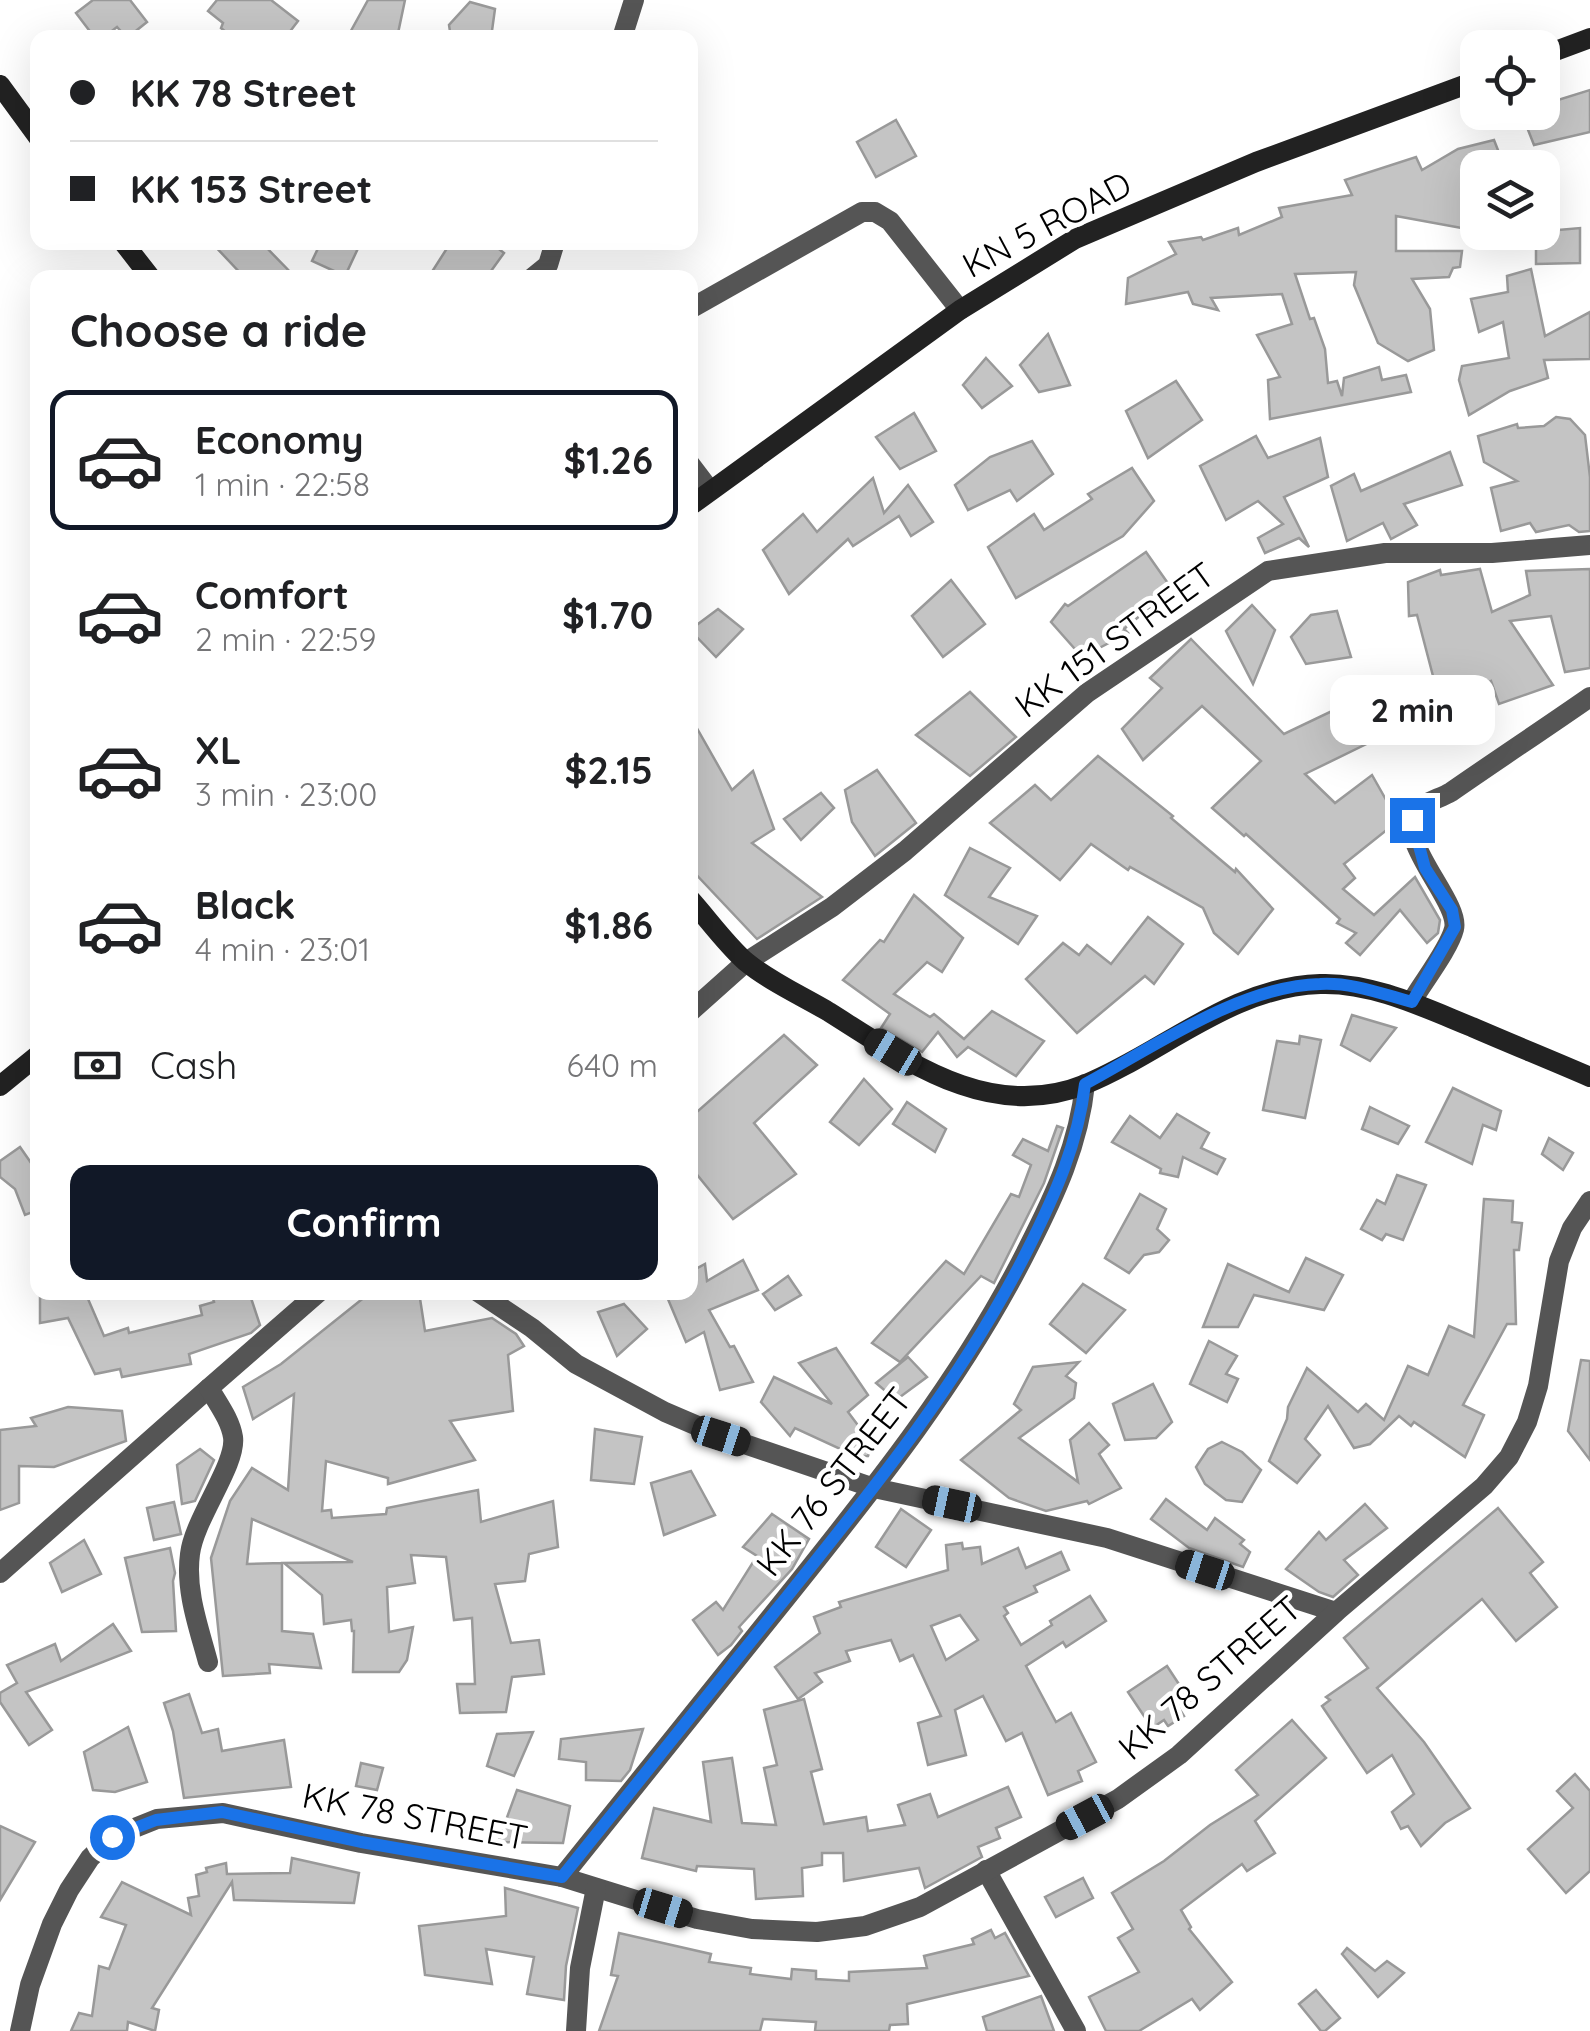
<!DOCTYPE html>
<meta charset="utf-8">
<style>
:root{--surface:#fff;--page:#f2f2f2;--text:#202124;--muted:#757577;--line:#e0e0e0;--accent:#111827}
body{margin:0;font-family:Quicksand,sans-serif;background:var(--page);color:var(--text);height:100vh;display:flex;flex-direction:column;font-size:38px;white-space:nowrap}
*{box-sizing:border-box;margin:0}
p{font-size:32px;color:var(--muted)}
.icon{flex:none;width:55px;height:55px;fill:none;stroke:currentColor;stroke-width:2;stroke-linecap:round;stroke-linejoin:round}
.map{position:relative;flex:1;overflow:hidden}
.panel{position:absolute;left:30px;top:270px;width:668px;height:1030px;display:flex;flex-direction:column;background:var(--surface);border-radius:20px;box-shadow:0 10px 40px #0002}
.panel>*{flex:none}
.banner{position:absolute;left:30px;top:30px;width:668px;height:220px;border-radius:20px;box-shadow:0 10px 40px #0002;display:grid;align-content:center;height:220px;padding:0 40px;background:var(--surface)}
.controls{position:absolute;left:1460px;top:30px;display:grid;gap:20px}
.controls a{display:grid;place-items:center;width:100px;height:100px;border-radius:20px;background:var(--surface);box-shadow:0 10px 40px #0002;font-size:50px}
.end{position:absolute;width:45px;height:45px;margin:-22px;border:12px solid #1a73e8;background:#fff;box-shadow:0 0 0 5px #fff}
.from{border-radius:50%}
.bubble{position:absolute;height:70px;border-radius:20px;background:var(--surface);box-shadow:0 10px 40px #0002;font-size:32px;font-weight:700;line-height:70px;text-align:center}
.car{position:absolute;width:30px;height:60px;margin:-30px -15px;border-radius:12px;box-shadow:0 0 8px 2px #0007;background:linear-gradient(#222 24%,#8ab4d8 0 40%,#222 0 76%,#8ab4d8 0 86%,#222 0)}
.banner b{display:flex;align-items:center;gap:35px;height:95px;font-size:38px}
.banner b+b{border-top:2px solid var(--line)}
.banner i{width:25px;height:25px;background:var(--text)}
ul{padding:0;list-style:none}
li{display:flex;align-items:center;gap:30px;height:140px;margin:0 20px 15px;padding:0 20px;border:5px solid transparent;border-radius:20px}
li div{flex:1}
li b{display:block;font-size:38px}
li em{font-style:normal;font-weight:700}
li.active{border-color:var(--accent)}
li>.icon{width:90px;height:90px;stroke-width:1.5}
h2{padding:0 40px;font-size:45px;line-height:120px}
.pay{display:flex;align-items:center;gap:25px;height:110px;padding:0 40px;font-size:38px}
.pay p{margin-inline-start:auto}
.cta{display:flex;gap:20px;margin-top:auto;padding:20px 40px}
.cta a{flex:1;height:115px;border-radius:20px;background:var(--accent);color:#fff;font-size:40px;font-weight:700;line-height:115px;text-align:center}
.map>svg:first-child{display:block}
</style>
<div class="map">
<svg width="1590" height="2031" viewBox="0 0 1590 2031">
<rect width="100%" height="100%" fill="#fff"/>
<g fill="#c4c4c4" stroke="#999" stroke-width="2.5" fill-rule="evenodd">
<polygon points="93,0 130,0 147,22 127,38 117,27 103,38 95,38 76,13"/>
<polygon points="217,0 271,0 298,21 285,38 233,38 221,28 223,23 208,11"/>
<polygon points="368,0 405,0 397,38 347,38"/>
<polygon points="470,2 495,9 491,38 451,38 449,25"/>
<polygon points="1590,90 1590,132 1534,145 1521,112 1542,112 1542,105"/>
<polygon points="896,120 916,156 876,177 857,142"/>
<polygon points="1494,140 1505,168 1478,168 1478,231 1396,216 1396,251 1462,251 1460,267 1453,268 1449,277 1412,279 1430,309 1434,350 1408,361 1378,343 1354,285 1356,272 1295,274 1310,319 1314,318 1325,349 1328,383 1337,381 1342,396 1344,378 1379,367 1382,380 1406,375 1411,392 1270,419 1268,380 1280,377 1257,335 1292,324 1282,294 1211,298 1218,310 1193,304 1188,292 1126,304 1128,278 1176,254 1169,242 1201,237 1203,240 1238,228 1239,235 1282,217 1279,208 1352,195 1345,180 1416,157 1422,170 1458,149"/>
<polygon points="1580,228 1580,263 1536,264 1536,232"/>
<polygon points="211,242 261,242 296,278 245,278"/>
<polygon points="321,242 361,242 345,276 312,261"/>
<polygon points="451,242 490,242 504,253 486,278 428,278"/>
<polygon points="1531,269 1545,336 1590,312 1590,359 1544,360 1548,378 1510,391 1469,415 1459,380 1462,366 1509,358 1503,322 1479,332 1471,299 1508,292 1507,276"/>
<polygon points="1048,334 1070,385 1039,392 1020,365"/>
<polygon points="986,358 1012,386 982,408 963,385"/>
<polygon points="1176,381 1202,420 1148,458 1126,411"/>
<polygon points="914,413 936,451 900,469 876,437"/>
<polygon points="1556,417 1570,419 1585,435 1590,477 1590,531 1579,532 1569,525 1536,532 1530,523 1501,531 1491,488 1517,481 1484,462 1478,436 1517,424 1518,428 1544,426"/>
<polygon points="1256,436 1268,458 1320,438 1328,477 1284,497 1309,547 1299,538 1265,553 1258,538 1283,524 1258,501 1226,520 1200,466"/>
<polygon points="1032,441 1053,474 1017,501 1010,490 968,510 955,485 990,457"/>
<polygon points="1450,452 1462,485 1404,504 1417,525 1391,539 1383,523 1347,541 1331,486 1354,474 1361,491"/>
<polygon points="1132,468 1154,501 1123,536 1016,598 988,547 1034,514 1044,530 1092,499 1088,494"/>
<polygon points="873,478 884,513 908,485 933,522 911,536 899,516 853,546 848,539 789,594 763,550 803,514 817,532"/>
<polygon points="1146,552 1172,589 1124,629 1128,633 1082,657 1051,622 1065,604 1068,606"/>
<polygon points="1480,569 1492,612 1530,595 1526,571 1590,569 1590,668 1565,672 1551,616 1510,621 1553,685 1499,704 1491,681 1425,711 1413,684 1433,676 1417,615 1409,616 1408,582 1440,570 1441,575"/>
<polygon points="951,580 985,624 943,657 912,616"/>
<polygon points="1252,605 1275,630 1253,684 1226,631"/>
<polygon points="718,609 743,629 716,657 690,630"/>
<polygon points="1337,611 1351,657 1306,664 1291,637 1311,615"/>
<polygon points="1191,639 1284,734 1374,691 1393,731 1305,774 1335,803 1372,775 1398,821 1344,864 1355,878 1343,889 1374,915 1415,877 1440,920 1438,933 1427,943 1400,910 1360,955 1346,943 1356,933 1337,923 1340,919 1246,834 1244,836 1212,808 1261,761 1202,706 1143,760 1122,729 1162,688 1150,678"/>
<polygon points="970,692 1016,737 970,776 916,735"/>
<polygon points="690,716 732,790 753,771 774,829 752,843 822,897 757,939 690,868"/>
<polygon points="1098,756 1173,816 1171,818 1235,872 1236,869 1273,909 1238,954 1214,933 1203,908 1130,867 1128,870 1091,844 1060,880 990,823 1035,785 1051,800"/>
<polygon points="877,770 916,823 875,856 852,822 845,790"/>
<polygon points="821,793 834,808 801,840 784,819"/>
<polygon points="970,848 1010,868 989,897 1037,916 1018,944 945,895"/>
<polygon points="914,895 963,938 942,972 927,962 894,994 930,1017 934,1014 964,1039 992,1011 1044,1041 1016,1076 968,1047 957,1057 938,1032 922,1052 881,1028 890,1014 843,980 880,940 884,942"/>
<polygon points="1148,917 1183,944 1154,984 1145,976 1077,1033 1026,979 1063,943 1079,955 1087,945 1111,964"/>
<polygon points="1352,1015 1396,1028 1370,1061 1341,1045"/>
<polygon points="784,1035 817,1065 754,1123 796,1174 733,1219 690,1166 690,1118"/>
<polygon points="1300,1036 1321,1040 1305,1118 1263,1110 1277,1041 1299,1044"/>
<polygon points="864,1079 892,1109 859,1145 830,1122"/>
<polygon points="1453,1088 1501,1111 1496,1130 1483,1125 1472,1164 1426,1142"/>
<polygon points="907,1102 946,1129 935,1152 893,1124"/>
<polygon points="1370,1107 1409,1126 1398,1144 1362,1129"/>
<polygon points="1177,1114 1209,1133 1201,1148 1225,1159 1217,1174 1183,1157 1178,1177 1160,1173 1161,1169 1112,1142 1130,1116 1160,1138"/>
<polygon points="1057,1126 1063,1128 1044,1183 994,1283 981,1276 900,1362 872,1343 946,1261 964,1274 1011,1194 1019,1197 1031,1165 1013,1155 1023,1139 1048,1151"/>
<polygon points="1549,1138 1573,1153 1563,1170 1542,1154"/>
<polygon points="20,1147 38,1173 38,1210 25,1215 15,1189 0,1177 0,1161"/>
<polygon points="1397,1175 1426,1185 1403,1240 1386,1234 1382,1240 1361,1229 1377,1200 1385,1204"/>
<polygon points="1140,1194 1166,1209 1157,1229 1169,1240 1159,1252 1144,1255 1129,1273 1105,1258"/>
<polygon points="1484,1199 1513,1201 1512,1222 1522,1223 1519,1250 1514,1250 1516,1324 1507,1324 1463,1405 1484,1415 1465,1457 1414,1422 1411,1426 1399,1416 1370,1444 1354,1448 1328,1406 1305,1439 1320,1455 1297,1483 1269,1461 1287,1419 1288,1407 1307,1368 1358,1412 1366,1404 1384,1420 1408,1366 1428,1375 1449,1326 1474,1337"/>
<polygon points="1306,1258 1343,1275 1324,1310 1254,1295 1238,1327 1203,1327 1228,1264 1289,1292"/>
<polygon points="743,1260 758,1290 709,1310 730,1347 734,1346 753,1382 720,1390 704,1332 686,1342 665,1292 690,1292 690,1272 705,1264 707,1281"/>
<polygon points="788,1276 801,1295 775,1310 763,1294"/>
<polygon points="1083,1284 1125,1310 1086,1353 1050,1324"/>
<polygon points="40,1292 85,1292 104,1336 128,1328 129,1333 202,1315 200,1306 214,1302 211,1292 249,1292 260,1325 251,1333 189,1354 191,1364 122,1377 120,1369 95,1374 68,1318 40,1323"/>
<polygon points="371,1292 419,1292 425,1331 492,1318 516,1334 524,1346 508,1355 513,1411 450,1421 475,1460 388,1484 388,1478 326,1461 322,1511 331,1510 332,1518 386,1514 387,1508 478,1490 481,1522 553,1501 558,1547 529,1554 525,1581 495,1584 511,1643 539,1640 544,1674 512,1677 506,1712 460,1713 457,1684 475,1684 472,1618 454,1620 446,1557 411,1555 415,1583 387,1587 389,1632 413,1627 407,1660 399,1672 353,1672 354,1631 352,1631 351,1620 324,1624 322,1595 284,1563 353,1562 252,1519 247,1564 282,1563 282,1631 313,1634 321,1668 269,1664 270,1673 223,1676 211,1558 230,1501 252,1468 288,1490 294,1394 253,1419 243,1387 281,1364"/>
<polygon points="624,1304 647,1329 617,1356 598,1312"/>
<polygon points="1209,1341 1237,1356 1226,1374 1238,1379 1227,1402 1190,1384"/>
<polygon points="836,1348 868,1395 848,1412 872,1444 868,1456 851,1457 847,1452 795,1428 790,1436 761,1402 774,1377 832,1404 799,1363"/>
<polygon points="908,1357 927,1377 896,1400 876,1383"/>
<polygon points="1581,1360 1590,1361 1590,1460 1568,1431"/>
<polygon points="1079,1362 1066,1376 1076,1383 1074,1398 1019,1438 1078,1482 1070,1440 1089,1423 1109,1445 1099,1454 1121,1488 1089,1504 1087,1501 1046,1511 1009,1498 961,1460 1021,1410 1014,1404 1033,1367"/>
<polygon points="1153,1384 1172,1422 1156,1438 1125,1440 1113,1404"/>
<polygon points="68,1407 122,1411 126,1441 54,1467 19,1466 19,1503 0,1510 0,1430 36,1426 31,1418"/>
<polygon points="595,1429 642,1437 634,1484 591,1480"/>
<polygon points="1222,1442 1242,1452 1261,1470 1242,1502 1226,1500 1205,1484 1196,1467 1208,1449"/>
<polygon points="200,1449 214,1460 195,1501 182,1504 177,1465"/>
<polygon points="691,1471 715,1515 664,1535 651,1483"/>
<polygon points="1166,1499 1207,1530 1215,1518 1244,1540 1240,1544 1250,1552 1243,1567 1189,1548 1151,1519"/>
<polygon points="174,1502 181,1534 154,1540 147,1508"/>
<polygon points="1365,1504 1387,1528 1344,1560 1358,1575 1333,1597 1319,1592 1286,1569 1319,1532 1326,1540"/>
<polygon points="1498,1508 1543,1562 1530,1573 1557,1607 1516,1641 1482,1599 1377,1688 1424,1742 1470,1808 1445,1823 1421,1846 1408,1826 1401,1829 1392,1812 1414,1794 1392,1755 1367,1773 1322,1706 1330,1700 1326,1697 1368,1668 1344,1638"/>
<polygon points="901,1509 931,1530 906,1567 876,1547"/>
<polygon points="772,1514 809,1539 792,1569 739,1627 742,1631 731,1645 718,1655 693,1620 716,1602 723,1610 757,1556 743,1547"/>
<polygon points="84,1540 101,1574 62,1592 50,1563"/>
<path d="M962,1543L963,1549L980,1547L982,1564L1018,1548L1026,1568L1061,1552L1069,1570L1034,1586L1037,1592L1004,1607L1008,1613L1004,1616L1021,1645L1052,1625L1050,1621L1090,1596L1106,1621L1066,1647L1063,1642L1026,1666L1056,1722L1071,1713L1096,1762L1078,1771L1082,1781L1048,1795L1022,1733L1006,1741L983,1696L955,1710L966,1755L928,1765L918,1723L941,1716L913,1655L900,1661L891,1640L846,1651L850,1661L815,1673L822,1682L798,1699L775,1667L820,1633L814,1617L841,1607L839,1602L948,1570L946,1545ZM960,1615L978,1640L946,1660L931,1626Z"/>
<polygon points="170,1548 175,1573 173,1581 176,1631 142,1632 125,1558"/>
<polygon points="113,1624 131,1651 26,1692 52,1730 29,1745 0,1702 0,1693 17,1683 7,1665 55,1644 61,1661"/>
<polygon points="1167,1666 1190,1701 1179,1708 1184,1716 1168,1726 1164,1720 1152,1728 1128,1692"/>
<polygon points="189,1694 202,1733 218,1729 222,1751 284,1740 291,1787 184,1798 173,1731 164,1703"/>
<polygon points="804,1699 822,1769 811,1772 824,1824 866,1817 868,1831 905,1825 898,1805 930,1794 938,1817 1008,1787 1021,1817 996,1828 1000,1838 978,1847 982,1857 925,1888 919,1868 844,1881 843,1853 822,1853 822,1865 802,1868 803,1896 756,1899 754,1869 697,1866 696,1871 642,1858 654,1808 711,1822 703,1762 732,1758 742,1823 776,1825 764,1768 777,1765 764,1710"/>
<polygon points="1292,1720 1326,1758 1255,1821 1275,1853 1247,1871 1242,1864 1181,1910 1191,1927 1189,1929 1232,1982 1200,2010 1192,1999 1139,2031 1106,2031 1089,1997 1139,1972 1118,1938 1133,1929 1112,1893 1164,1861 1210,1825 1258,1795 1236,1770"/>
<polygon points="128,1727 147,1782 115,1792 93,1790 84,1752"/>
<polygon points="643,1729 630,1770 621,1781 586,1780 586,1762 559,1759 561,1739"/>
<polygon points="533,1732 514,1776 487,1766 497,1734"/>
<polygon points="361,1763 383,1768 377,1790 356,1786"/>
<polygon points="1575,1774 1590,1791 1590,1871 1566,1893 1528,1849 1573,1808 1557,1791"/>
<polygon points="517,1790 570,1806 563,1843 498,1842"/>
<polygon points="0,1826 35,1842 0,1900"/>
<polygon points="292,1858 359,1873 354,1903 234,1900 232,1882 152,2008 159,2010 155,2031 128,2022 127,2031 71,2031 79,2013 92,2016 99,1966 109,1969 126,1925 101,1917 122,1882 191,1915 188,1898 199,1896 196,1875 207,1872 206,1868 226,1863 227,1874 290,1873"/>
<polygon points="1083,1878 1093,1898 1056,1917 1045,1897"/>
<polygon points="505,1888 578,1908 566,1966 564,2000 527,1994 534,1957 486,1949 492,1984 425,1975 419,1926 506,1916"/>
<polygon points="991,1930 995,1938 1005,1933 1029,1976 907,2004 908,2024 890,2025 889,2031 815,2031 816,2022 763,2019 760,2031 599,2031 618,1976 611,1975 619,1933 711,1954 709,1962 751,1968 750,1974 791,1979 792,1969 816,1971 816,1979 849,1981 849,1972 927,1968 924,1956 974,1944 972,1939"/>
<polygon points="1347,1948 1375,1971 1387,1961 1404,1973 1378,1997 1342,1954"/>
<polygon points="1316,1990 1340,2018 1325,2031 1321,2031 1299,2004"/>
<polygon points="1041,1996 1054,2031 987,2031 983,2017"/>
</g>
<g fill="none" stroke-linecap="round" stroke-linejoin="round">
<g stroke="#555" stroke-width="20">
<polyline points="622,38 634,0"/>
<polyline points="532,278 548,265 555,242"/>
<polyline points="690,309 862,212 875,212 890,221 960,310"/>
<polyline points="690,464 709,489"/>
<path d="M1412,1001C1423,982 1449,949 1454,929C1461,902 1392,838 1417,810C1425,802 1441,798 1451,792C1497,760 1544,729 1590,697"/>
<polyline points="690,1012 746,962 832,907 905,851 1087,693 1268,571 1385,553 1492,553 1590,545"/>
<polyline points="478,1292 532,1328 576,1364 665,1412 721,1436 874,1488 1107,1538 1336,1612"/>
<polyline points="0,1573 209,1388"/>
<path d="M208,1662C199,1628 185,1591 190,1554C194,1519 237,1464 233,1437C230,1419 218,1404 209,1388L319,1292"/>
<polyline points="986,1870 1076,2031"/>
<path d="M562,1877C636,1784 711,1691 786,1598C875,1487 964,1376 1028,1248C1055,1195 1079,1144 1085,1084"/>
<polyline points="20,2031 30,1985 52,1924 69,1890 90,1858 112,1837 157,1819 223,1813 361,1843 562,1877 697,1919 752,1929 817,1932 865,1926 920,1907 1118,1799 1179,1755 1336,1612 1484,1486 1509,1457 1527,1422 1538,1386 1559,1261 1572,1228 1590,1201"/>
<polyline points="576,2031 580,1968 596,1888"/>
</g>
<g stroke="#222" stroke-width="20">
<polyline points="1542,56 1590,38"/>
<polyline points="0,85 38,137"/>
<polyline points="123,242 151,278"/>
<polyline points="690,506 960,310 1075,239 1256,162 1478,80"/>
<path d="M690,899C708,919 725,943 745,961C769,981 802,996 829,1012C907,1061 990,1123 1086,1084C1164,1052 1231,987 1320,984C1372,982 1425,1008 1472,1027C1511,1044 1551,1060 1590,1077"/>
<polyline points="0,1086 38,1055"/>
</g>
</g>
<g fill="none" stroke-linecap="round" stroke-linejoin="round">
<path stroke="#1a73e8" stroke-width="12" d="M112,1837L156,1820L222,1812L361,1842L562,1877C635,1786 708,1695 781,1604C872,1491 963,1379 1028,1249C1055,1195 1078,1144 1085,1084C1154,1047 1240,986 1320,984C1351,982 1382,994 1412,1002L1455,927L1452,910L1425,868L1412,820"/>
</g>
<g text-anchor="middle" stroke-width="9" stroke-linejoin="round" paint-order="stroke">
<g font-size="35" fill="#000" stroke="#fff">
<text transform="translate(1047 225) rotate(-28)" y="12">KN 5 ROAD</text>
<text transform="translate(1115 640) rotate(-36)" y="12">KK 151 STREET</text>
<text transform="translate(834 1482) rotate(-52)" y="12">KK 76 STREET</text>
<text transform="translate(1210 1678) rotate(-41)" y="12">KK 78 STREET</text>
<text transform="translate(415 1817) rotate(11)" y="12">KK 78 STREET</text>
</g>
</g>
</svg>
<div class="controls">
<a><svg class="icon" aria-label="locate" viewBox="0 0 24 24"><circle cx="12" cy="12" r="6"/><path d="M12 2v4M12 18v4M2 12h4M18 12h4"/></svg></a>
<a><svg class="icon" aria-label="layers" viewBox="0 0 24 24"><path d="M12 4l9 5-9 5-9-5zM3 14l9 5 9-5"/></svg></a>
</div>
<i class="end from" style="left:112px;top:1837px"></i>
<i class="end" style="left:1412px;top:820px"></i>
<div class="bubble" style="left:1330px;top:675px;width:165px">2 min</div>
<i class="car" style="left:893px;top:1052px;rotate:301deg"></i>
<i class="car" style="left:721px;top:1436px;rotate:108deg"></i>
<i class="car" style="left:952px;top:1504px;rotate:282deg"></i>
<i class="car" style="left:1205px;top:1570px;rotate:288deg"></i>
<i class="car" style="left:1085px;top:1817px;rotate:242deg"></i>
<i class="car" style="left:663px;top:1908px;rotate:107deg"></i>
<div class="banner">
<b><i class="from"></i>KK 78 Street</b>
<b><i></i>KK 153 Street</b>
</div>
<section class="panel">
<h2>Choose a ride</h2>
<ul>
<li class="active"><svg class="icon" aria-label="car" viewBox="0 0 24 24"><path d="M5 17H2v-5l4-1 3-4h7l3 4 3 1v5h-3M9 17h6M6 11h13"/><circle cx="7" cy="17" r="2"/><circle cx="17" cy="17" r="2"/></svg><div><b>Economy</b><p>1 min · 22:58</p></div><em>$1.26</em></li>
<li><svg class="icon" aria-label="car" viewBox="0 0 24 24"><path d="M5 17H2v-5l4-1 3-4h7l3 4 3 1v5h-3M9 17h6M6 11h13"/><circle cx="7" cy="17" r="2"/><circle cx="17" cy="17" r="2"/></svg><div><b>Comfort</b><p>2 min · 22:59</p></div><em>$1.70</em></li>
<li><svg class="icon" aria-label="car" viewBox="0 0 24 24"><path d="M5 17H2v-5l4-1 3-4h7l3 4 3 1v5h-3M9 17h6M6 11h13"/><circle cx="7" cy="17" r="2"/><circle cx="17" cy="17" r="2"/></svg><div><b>XL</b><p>3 min · 23:00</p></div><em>$2.15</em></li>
<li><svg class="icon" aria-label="car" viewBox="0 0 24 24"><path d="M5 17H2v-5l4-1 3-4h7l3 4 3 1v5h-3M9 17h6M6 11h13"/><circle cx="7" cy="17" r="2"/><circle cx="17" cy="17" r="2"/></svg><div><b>Black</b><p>4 min · 23:01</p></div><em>$1.86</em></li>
</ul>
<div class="pay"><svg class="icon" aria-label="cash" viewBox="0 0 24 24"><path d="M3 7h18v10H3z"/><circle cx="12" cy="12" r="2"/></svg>Cash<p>640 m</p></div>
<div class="cta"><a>Confirm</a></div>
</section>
</div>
